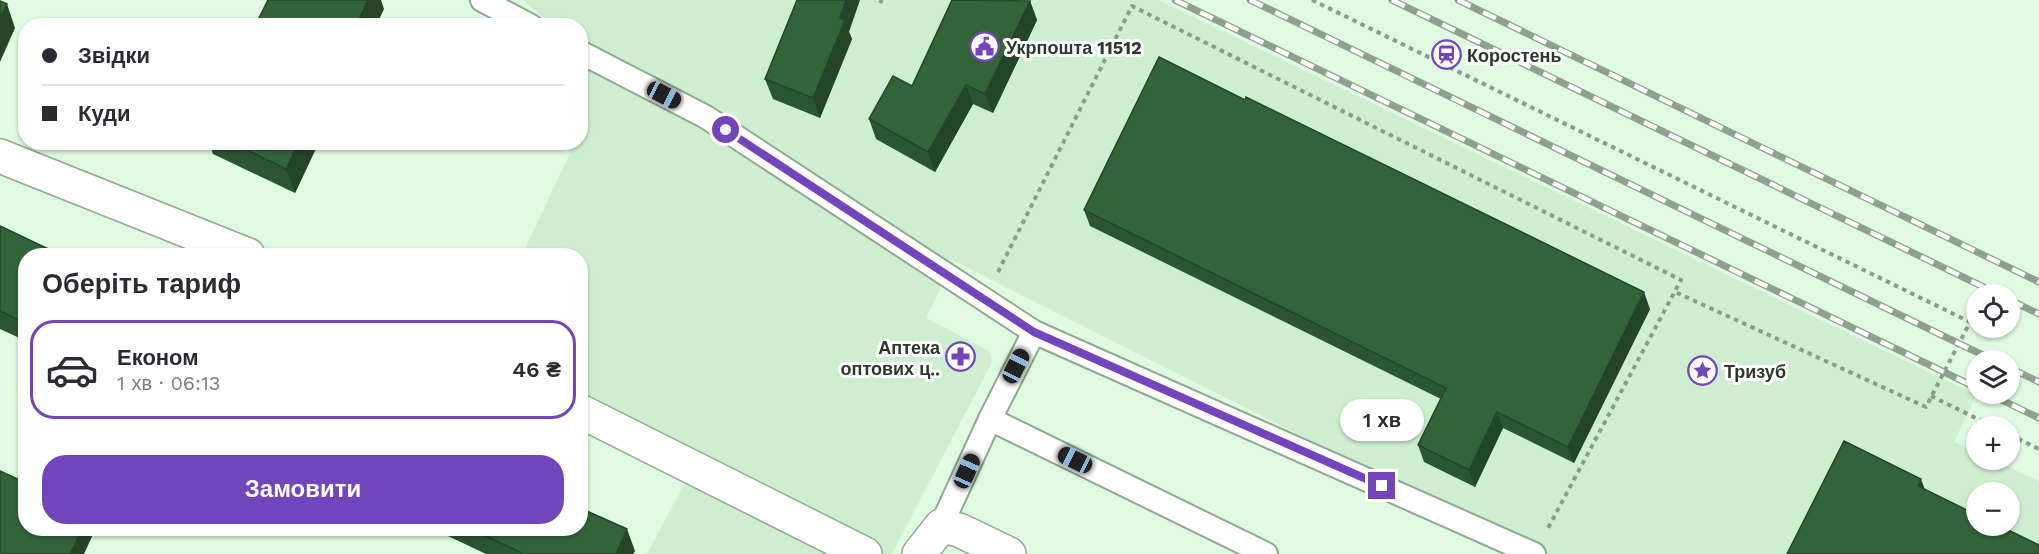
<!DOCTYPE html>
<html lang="uk">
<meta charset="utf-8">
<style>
body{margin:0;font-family:"Work Sans",sans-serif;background:#f7f7f7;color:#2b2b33;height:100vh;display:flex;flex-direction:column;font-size:22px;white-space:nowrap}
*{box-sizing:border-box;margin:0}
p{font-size:20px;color:#7c7c81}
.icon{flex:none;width:33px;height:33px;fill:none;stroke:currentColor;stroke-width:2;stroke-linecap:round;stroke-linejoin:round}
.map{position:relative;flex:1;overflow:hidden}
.panel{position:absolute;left:18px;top:248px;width:570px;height:288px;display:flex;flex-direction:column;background:#fff;border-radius:24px;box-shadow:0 2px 4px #0004}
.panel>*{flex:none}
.hud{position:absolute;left:18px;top:18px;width:570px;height:132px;border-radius:24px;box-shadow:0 2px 4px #0004;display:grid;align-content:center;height:132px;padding:0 24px;background:#fff}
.fabs{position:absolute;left:1966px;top:284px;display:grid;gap:12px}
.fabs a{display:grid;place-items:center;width:54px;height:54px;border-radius:50%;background:#fff;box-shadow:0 2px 4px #0004;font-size:30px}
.end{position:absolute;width:27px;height:27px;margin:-14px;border:8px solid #7245bd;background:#fff;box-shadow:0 0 0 3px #fff}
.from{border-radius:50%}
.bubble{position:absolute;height:42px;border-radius:21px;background:#fff;box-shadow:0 2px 4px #0004;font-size:20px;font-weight:600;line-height:42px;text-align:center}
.car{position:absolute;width:18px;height:36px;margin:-18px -9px;border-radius:8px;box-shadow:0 0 4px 2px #0007;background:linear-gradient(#222 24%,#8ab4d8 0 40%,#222 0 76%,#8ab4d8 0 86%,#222 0)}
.hud b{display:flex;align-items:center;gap:21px;height:57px;font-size:22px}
.hud b+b{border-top:2px solid #e1e1e2}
.hud i{width:15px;height:15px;background:#2b2b33}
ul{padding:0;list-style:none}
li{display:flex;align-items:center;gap:18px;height:99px;margin:0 12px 9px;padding:0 12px;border:3px solid transparent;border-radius:24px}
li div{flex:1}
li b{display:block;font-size:22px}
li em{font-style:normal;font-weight:600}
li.active{border-color:#7245bd}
li>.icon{width:54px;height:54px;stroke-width:1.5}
h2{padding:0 24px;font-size:27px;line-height:72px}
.action{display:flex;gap:12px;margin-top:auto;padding:12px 24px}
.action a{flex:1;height:69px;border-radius:24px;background:#7245bd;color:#fff;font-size:24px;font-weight:600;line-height:69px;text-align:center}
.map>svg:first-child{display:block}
.built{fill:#cdefcf;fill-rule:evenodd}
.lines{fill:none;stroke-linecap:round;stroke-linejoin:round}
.service-casing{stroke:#8fa991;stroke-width:26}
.pedestrian-casing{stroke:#8fa991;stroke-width:36}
.tertiary-casing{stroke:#8fa991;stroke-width:36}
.path{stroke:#899d8a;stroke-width:4;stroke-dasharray:4.5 4.5;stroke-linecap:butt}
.service{stroke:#fff;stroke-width:22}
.pedestrian{stroke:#fff;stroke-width:33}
.tertiary{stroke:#fff;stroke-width:33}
.rail-casing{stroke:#8da18e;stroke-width:7}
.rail{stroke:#fff;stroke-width:4.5;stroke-dasharray:14;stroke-linecap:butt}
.wall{fill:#2c5531}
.shaded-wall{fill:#244528}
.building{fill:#336339;stroke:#244528;stroke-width:1.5}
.route{stroke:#7245bd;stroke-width:8}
.labels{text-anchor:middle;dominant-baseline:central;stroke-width:6;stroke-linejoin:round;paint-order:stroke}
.poi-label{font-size:18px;font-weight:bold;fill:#2c372d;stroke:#fff;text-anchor:start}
</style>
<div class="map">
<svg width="2039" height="554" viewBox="0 0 2039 554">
<rect width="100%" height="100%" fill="#defae0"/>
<path class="built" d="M526,0H1159L1976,395L1954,442L1977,452V459H1991L2039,481V554H1536L954,261L926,318L989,351L992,362L892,554H647L690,473L581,415L580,255H522L575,143L580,142L581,131L588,116V78L581,64L580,26L552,25L525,2ZM1977,492H2010V525H1977Z"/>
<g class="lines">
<defs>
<g id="service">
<polyline points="482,0 531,26"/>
<polyline points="580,52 706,117 1034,332"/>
<polyline points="990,419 1266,554"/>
<polyline points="941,526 990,419 1034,332 1534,554"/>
</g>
<g id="pedestrian">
<polyline points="0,156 248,255"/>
<polyline points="580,411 865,554"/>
</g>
<polyline id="tertiary" points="919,554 941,526 959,530 1009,554"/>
</defs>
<use href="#service" class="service-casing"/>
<use href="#pedestrian" class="pedestrian-casing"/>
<use href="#tertiary" class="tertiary-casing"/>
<g class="path">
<polyline points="1312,0 1970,322 1926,407 1675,292"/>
<polyline points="880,3 882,0"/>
<polyline points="998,272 1132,6 1681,280 1548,528"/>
<polyline points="1931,396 1992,426"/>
<polyline points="2010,435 2039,449"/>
</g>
<use href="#service" class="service"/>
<use href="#pedestrian" class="pedestrian"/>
<use href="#tertiary" class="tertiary"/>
<defs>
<g id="rail">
<polyline points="1175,0 1977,388"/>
<polyline points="1250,0 1993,360"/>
<polyline points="1392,0 1998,294"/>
<polyline points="1458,0 2039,282"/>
<polyline points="2010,300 2039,314"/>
<polyline points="2010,368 2039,382"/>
<polyline points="1987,393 2039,418"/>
</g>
</defs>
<use href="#rail" class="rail-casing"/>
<use href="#rail" class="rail"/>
</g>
<g class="wall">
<polygon points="1030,1 1037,20 993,113 973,104 935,172 876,139 869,119 912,86"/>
<polygon points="849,32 852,39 820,118 773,99 765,79"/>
<polygon points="209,142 319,142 295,193 213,154"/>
<polygon points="1084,210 1650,309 1574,463 1503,428 1475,487 1424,462 1418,445 1441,399 1090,226"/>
<polygon points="0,226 26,255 26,341 0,329"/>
<polygon points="431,528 580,528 635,551 633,554 486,554"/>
</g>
<g class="shaded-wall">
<polygon points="368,0 381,0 384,9 376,26 356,26"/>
<polygon points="846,0 860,0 849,32 852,39 820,118 813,98"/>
<polygon points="1030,1 1037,20 993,113 985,94"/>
<polygon points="7,4 15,28 0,62 0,19"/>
<polygon points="966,85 973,104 935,172 928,152"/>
<polygon points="299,142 319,142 295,193 286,169"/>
<polygon points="1644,292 1650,309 1574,463 1568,447"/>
<polygon points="1497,412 1503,428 1475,487 1469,470"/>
<polygon points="1921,479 1929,501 1918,486"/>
<polygon points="83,528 95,528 95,530 84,554 70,554"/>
<polygon points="627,529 635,551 633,554 616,554"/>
</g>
<g class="building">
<polygon points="268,0 368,0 356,26 255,26"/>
<polygon points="797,0 846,0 840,18 845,20 813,98 765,79"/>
<polygon points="952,0 1030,1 985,94 966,85 928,152 869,119 893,76 912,86"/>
<polygon points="0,1 7,4 0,19"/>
<polygon points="1159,57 1245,100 1246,97 1644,292 1568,447 1497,412 1469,470 1418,445 1446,388 1084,210"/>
<polygon points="231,142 299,142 286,169"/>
<polygon points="0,226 61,255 26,255 26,323 0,311"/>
<polygon points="1844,441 1921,479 1918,486 1977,515 1977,525 1998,525 2039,545 2039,554 1787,554"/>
<polygon points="0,471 26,483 26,528 83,528 70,554 0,554"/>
<polygon points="580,508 627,529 616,554 524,554 469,528 580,528"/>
</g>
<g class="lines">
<polyline class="route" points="726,130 1034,332 1382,486"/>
</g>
<defs>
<symbol id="civic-ring" viewBox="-11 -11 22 22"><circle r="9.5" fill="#fff" stroke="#7245bd" stroke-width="1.5"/><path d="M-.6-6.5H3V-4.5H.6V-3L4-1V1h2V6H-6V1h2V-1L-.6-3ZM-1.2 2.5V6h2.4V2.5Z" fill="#7245bd"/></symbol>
<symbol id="station-ring" viewBox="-11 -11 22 22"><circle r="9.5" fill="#fff" stroke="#7245bd" stroke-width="1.5"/><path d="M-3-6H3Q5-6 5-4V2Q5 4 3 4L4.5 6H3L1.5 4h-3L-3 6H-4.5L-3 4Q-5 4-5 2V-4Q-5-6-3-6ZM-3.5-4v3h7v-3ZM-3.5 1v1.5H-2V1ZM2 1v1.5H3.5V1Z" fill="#7245bd"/></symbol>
<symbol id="pharmacy-ring" viewBox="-11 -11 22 22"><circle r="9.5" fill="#fff" stroke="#7245bd" stroke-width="1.5"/><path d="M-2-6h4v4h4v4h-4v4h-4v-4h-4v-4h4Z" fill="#7245bd"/></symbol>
<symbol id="sight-ring" viewBox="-11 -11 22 22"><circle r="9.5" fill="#fff" stroke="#7245bd" stroke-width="1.5"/><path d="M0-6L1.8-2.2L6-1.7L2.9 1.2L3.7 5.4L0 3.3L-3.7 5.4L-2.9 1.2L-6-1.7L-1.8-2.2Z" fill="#7245bd"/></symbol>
</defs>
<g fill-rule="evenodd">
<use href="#civic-ring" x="968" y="30" width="33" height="33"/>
<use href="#station-ring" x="1430" y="38" width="33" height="33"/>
<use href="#pharmacy-ring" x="944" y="340" width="33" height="33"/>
<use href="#sight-ring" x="1686" y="354" width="33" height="33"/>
</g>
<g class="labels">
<g class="poi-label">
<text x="1006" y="47">Укрпошта 11512</text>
<text x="1467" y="55">Коростень</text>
<text x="940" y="347" text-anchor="end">Аптека<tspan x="940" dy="21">оптових ц‥</tspan></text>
<text x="1724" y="371">Тризуб</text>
</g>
</g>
</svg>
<div class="fabs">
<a><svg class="icon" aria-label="locate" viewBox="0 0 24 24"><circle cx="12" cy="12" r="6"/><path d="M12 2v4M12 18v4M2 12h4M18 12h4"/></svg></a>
<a><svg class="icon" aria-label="layers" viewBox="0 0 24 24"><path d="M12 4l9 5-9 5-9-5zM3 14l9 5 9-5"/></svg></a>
<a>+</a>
<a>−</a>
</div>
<i class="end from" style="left:726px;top:130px"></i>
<i class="end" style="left:1382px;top:486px"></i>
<div class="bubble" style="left:1340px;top:399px;width:84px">1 хв</div>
<i class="car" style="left:664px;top:95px;rotate:118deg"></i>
<i class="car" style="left:1016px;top:366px;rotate:27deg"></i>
<i class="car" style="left:1075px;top:460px;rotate:296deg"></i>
<i class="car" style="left:967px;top:471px;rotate:24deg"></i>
<div class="hud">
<b><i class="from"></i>Звідки</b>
<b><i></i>Куди</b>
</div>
<section class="panel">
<h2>Оберіть тариф</h2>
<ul>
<li class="active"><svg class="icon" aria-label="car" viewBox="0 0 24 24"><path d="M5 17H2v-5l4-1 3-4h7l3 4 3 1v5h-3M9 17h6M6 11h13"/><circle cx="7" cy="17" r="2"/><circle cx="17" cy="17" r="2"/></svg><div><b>Економ</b><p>1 хв · 06:13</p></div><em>46 ₴</em></li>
</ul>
<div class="action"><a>Замовити</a></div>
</section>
</div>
